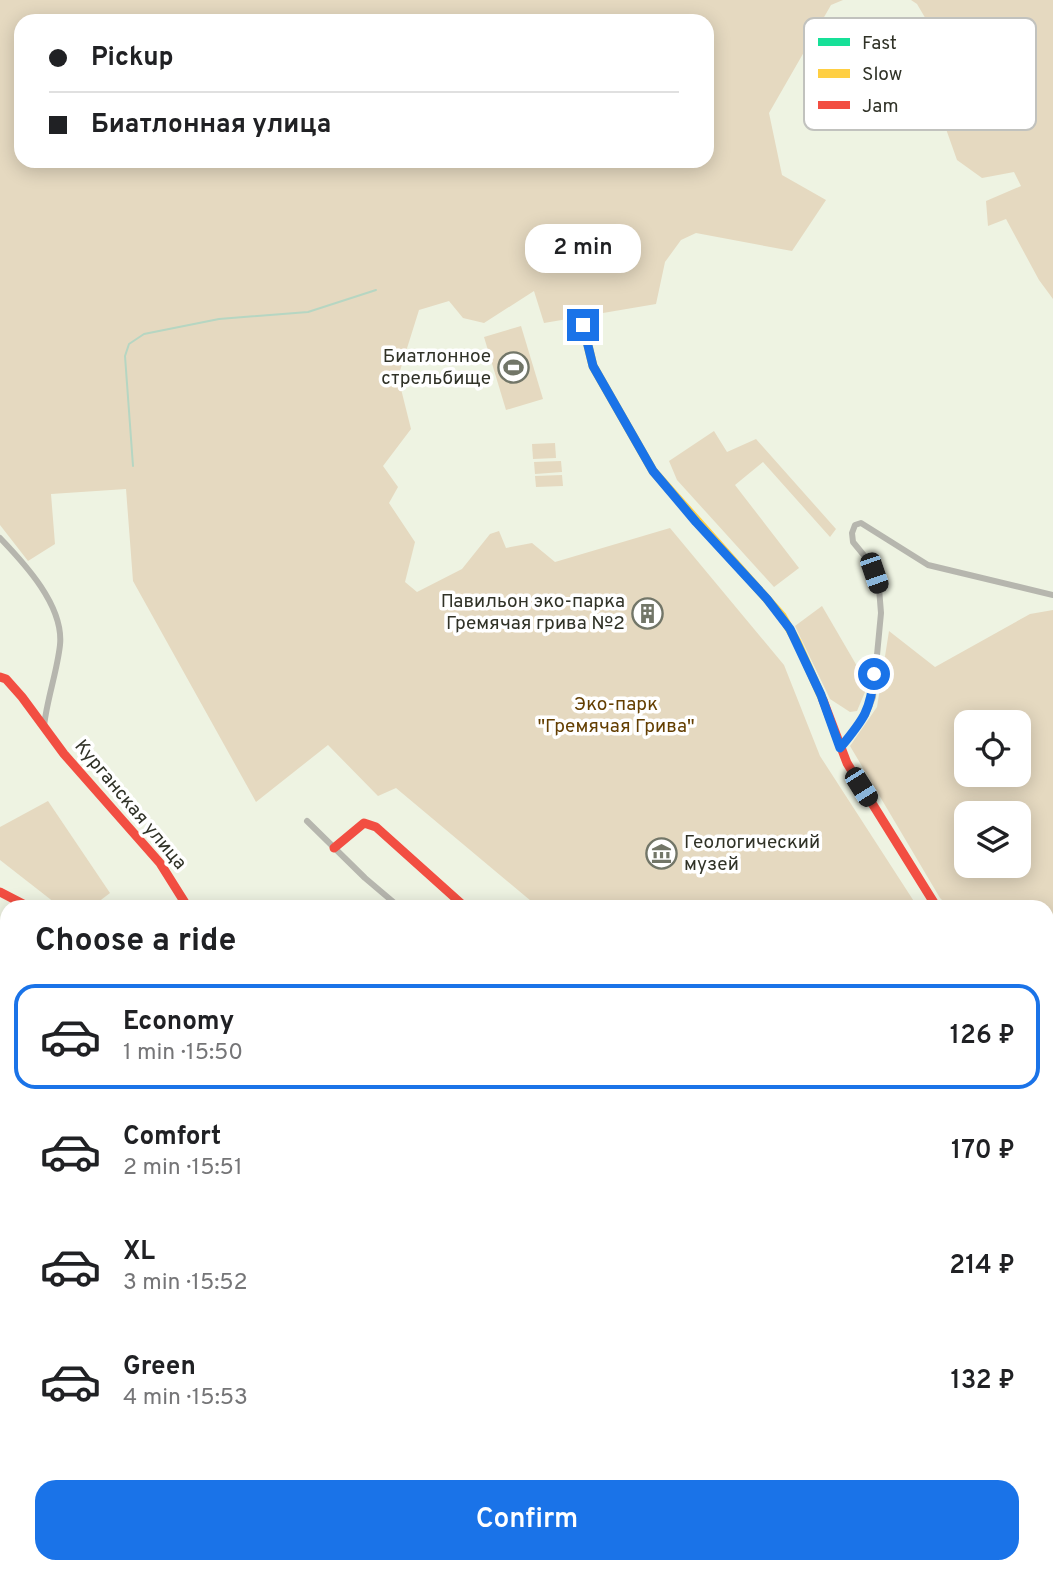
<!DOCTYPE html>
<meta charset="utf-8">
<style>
body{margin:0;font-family:Overpass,sans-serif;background:#f6f6f6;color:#202124;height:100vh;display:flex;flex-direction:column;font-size:26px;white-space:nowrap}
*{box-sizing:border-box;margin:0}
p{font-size:23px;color:#757577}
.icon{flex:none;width:38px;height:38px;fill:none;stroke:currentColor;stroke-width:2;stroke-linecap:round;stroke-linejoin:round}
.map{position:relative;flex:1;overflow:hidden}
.details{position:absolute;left:0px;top:900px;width:1054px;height:674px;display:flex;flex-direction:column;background:#fff;border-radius:21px 21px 0 0;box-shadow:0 4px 18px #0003}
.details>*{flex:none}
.hud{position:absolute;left:14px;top:14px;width:700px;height:154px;border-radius:21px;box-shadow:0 4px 18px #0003;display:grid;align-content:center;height:154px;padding:0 35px;background:#fff}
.controls{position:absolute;left:954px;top:710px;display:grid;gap:14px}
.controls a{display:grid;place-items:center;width:77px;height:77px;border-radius:14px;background:#fff;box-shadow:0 4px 18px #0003;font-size:35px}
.end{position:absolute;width:32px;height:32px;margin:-16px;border:9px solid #1a73e8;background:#fff;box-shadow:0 0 0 4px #fff}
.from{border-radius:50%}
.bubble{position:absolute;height:49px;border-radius:21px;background:#fff;box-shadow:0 4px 18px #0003;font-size:23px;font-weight:600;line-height:49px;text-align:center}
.car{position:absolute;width:21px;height:42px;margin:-21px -10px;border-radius:9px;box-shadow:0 0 5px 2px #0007;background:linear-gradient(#222 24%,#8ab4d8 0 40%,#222 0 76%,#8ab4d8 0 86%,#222 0)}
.hud b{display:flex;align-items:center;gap:24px;height:66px;font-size:26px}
.hud b+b{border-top:2px solid #e0e0e0}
.hud i{width:18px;height:18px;background:#202124}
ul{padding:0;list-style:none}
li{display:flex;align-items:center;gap:21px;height:105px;margin:0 14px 10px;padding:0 21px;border:4px solid transparent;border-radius:21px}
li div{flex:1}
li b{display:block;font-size:26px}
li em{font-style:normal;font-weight:600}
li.on{border-color:#1a73e8}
li>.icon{width:63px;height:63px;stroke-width:1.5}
h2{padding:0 35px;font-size:32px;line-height:84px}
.action{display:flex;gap:14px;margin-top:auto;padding:14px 35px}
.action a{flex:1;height:80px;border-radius:21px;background:#1a73e8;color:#fff;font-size:28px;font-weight:600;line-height:80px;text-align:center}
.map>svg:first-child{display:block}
.built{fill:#e9f0d4}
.green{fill:#e5d9c0;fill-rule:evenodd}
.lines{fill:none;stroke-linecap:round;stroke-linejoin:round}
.stream{stroke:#b6d6c2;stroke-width:2}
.street{stroke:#b6b6ae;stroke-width:6}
.fast{stroke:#16e098;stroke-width:9}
.slow{stroke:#ffcf43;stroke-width:9}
.jam{stroke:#f24e42;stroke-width:9}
.route{stroke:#1a73e8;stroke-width:9}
.labels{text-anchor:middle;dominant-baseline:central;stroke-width:7;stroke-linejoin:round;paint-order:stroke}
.poi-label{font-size:19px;fill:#303227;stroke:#fff;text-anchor:end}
.park-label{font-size:19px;fill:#643f02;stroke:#fff}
.street-label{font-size:19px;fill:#303227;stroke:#fff}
.key{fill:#fff;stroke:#c1c2be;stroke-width:2}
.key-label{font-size:19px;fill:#303227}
</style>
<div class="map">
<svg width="1053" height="1573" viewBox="0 0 1053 1573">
<rect width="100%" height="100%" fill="#eef3e2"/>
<polygon class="built" points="899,1566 953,1566 964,1573 894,1573"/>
<g class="green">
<path d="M0,0H843L831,5L769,113L782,175L826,200L792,251L696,233L681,240L665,262L656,304L544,323L534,291L484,323L463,318L449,301L419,310L398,377L411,429L383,466L398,487L389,503L415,542L405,582L417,592L462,569L490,534L499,531L506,548L532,543L555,562L670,528L784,665L820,756L917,906H537L396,788L378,796L328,745L256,802L133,581L126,489L51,494L55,544L28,561L0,525ZM21,21H707V161H21Z"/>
<polygon points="911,0 1053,0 1053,299 1039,280 1006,219 988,226 986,201 1021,186 1014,172 982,178 957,160 929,81 930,26 917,4"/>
<polygon points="521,326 543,399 506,410 484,337"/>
<polygon points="714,431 727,452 756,439 836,529 830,537 763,462 735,485 799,568 774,587 677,480 669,461"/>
<polygon points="555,443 556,458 533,459 532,444"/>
<polygon points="561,461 562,472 535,474 534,462"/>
<polygon points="562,475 563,486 536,487 535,476"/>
<polygon points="822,606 868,685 857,711 850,712 830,699 795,626"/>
<path d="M1053,610V1002L1047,998L1046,906H948L940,898L850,746L877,707L889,631L935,667L1030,614ZM966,723H1018V775H966ZM966,814H1018V866H966Z"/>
<polygon points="48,801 110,893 93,906 59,906 0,860 0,827"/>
<polygon points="1047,1029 1053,1033 1053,1329 1046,1327"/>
<polygon points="7,1163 7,1239 0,1235 0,1171"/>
<polygon points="0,1319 7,1321 7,1533 0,1522"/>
<polygon points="9,1566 63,1566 61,1573 1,1573"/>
<polygon points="176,1566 642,1566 634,1573 167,1573"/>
</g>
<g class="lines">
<polyline class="stream" points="133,466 125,356 129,344 144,334 219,319 308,312 376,290"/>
<g class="street">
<path d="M0,538C25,564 64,606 60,645C57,672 47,699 44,726"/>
<polyline points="840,748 866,715 873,697 881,613 879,588 874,574 867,559 853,542 852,533 855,525 861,523 928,565 1053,595"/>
<polyline points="307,821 365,878 398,906"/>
<polyline points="1046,1013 1053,1017"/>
<polyline points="1046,1513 1053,1517"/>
<polyline points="820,1566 832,1573"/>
</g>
<g class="fast">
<polyline points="0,1309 7,1312"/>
<polyline points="597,1573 601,1566"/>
</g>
<g class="slow">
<polyline points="583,325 593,366 653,471 782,616 797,642 823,700"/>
<polyline points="408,1566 416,1573"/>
</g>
<g class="jam">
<polyline points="0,677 6,679 22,697 64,754 160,863 187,906"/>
<polyline points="823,700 847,763 936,906"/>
<polyline points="334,848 364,823 376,827 464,906"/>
<polyline points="0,892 27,906"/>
<polyline points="1046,1332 1053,1334"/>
</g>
</g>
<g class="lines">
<path class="route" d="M583,325L593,366L653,471L696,522L767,599L790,629L821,695L840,748C863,720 871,711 874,674"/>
</g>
<defs>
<symbol id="stadium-ring" viewBox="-11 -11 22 22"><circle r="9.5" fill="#fff" stroke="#727668" stroke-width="1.5"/><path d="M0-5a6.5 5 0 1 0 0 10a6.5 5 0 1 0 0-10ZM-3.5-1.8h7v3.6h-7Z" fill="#727668"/></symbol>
<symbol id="building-ring" viewBox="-11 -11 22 22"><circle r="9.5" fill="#fff" stroke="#727668" stroke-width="1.5"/><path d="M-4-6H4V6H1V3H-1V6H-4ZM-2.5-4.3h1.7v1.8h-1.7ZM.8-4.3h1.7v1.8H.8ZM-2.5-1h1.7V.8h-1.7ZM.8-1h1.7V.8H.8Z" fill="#727668"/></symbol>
<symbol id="museum-ring" viewBox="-11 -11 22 22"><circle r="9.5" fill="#fff" stroke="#727668" stroke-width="1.5"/><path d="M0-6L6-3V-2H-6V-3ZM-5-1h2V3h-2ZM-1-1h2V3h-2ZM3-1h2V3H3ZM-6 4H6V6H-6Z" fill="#727668"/></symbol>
</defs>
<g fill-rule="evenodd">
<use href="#stadium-ring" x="496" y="350" width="35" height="35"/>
<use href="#building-ring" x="630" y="596" width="35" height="35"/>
<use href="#museum-ring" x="644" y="836" width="35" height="35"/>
</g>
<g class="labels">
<g class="poi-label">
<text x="491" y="357">Биатлонное<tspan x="491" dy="22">стрельбище</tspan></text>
<text x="625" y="602">Павильон эко-парка<tspan x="625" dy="22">Гремячая грива №2</tspan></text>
<text x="684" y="843" text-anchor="start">Геологический<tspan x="684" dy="22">музей</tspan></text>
</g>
<g class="park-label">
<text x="616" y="705">Эко-парк<tspan x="616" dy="22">"Гремячая Грива"</tspan></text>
</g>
<g class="street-label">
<text transform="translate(130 805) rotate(50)">Курганская улица</text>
</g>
</g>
<rect x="804" y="18" width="232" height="112" rx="10" class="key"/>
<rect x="818" y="38" width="32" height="8" fill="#16e098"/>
<rect x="818" y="69" width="32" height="9" fill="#ffcf43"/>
<rect x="818" y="101" width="32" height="8" fill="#f24e42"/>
<g class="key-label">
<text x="862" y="49">Fast</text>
<text x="862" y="80">Slow</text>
<text x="862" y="112">Jam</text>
</g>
</svg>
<div class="controls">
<a><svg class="icon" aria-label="locate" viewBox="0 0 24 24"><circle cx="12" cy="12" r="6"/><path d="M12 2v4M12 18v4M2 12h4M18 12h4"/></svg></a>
<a><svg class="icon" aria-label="layers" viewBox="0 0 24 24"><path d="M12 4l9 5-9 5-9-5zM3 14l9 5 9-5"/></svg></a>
</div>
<i class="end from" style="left:874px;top:674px"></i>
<i class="end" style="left:583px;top:325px"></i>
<div class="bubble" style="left:525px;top:224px;width:116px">2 min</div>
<i class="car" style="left:874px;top:573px;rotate:161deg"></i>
<i class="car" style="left:861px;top:787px;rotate:148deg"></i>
<div class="hud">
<b><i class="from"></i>Pickup</b>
<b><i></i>Биатлонная улица</b>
</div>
<section class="details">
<h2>Choose a ride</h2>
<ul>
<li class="on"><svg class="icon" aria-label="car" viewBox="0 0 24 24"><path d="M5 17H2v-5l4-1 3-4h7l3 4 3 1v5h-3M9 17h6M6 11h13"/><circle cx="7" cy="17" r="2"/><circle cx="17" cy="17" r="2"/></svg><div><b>Economy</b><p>1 min · 15:50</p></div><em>126 ₽</em></li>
<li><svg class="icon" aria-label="car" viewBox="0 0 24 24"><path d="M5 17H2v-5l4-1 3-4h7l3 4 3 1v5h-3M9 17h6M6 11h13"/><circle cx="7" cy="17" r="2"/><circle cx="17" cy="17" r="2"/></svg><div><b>Comfort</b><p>2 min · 15:51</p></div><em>170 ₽</em></li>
<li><svg class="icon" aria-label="car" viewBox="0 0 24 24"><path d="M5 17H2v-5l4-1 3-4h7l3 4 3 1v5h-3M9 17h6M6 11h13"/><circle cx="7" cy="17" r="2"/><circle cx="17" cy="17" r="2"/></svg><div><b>XL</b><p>3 min · 15:52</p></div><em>214 ₽</em></li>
<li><svg class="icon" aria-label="car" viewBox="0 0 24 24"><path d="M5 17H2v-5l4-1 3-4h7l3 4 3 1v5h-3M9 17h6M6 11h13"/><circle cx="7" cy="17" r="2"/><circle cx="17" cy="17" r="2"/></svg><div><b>Green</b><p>4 min · 15:53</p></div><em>132 ₽</em></li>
</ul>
<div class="action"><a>Confirm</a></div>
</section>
</div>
